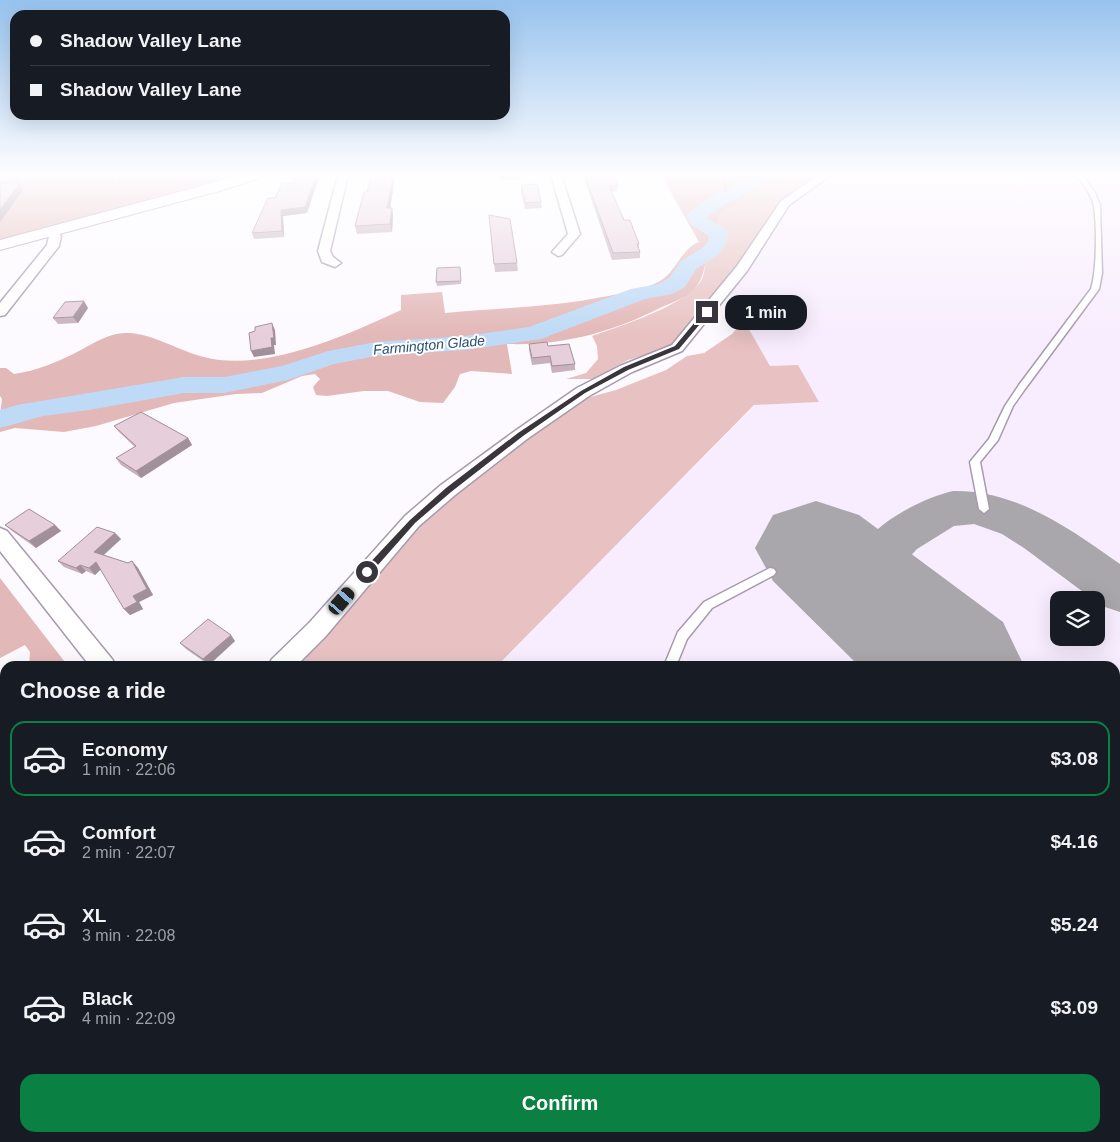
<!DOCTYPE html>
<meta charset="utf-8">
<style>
body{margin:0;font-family:Helvetica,sans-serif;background:#242831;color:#f1f3f6;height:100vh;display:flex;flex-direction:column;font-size:19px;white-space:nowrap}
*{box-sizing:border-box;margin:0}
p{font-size:16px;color:#9ea1a6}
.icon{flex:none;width:28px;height:28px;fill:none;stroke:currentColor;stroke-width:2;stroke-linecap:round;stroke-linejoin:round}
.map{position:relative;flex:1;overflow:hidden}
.drawer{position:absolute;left:0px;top:661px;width:1120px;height:481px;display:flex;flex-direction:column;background:#171b24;border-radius:15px 15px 0 0;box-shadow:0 5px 20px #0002}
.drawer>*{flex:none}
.hud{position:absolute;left:10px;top:10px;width:500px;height:110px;border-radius:15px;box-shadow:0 5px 20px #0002;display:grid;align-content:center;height:110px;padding:0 20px;background:#171b24}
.tools{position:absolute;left:1050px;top:591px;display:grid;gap:10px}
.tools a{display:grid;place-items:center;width:55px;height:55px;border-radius:10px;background:#171b24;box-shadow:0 5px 20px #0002;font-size:25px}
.end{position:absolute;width:22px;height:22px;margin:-11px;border:6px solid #3a353d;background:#fff;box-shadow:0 0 0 2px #fff}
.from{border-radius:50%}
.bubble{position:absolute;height:35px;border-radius:15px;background:#171b24;box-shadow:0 5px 20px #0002;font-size:16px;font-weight:700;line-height:35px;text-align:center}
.car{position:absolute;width:15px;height:30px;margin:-15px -8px;border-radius:6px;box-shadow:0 0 4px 1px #0007;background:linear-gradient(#222 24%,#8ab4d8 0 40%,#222 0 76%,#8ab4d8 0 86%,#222 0)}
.hud b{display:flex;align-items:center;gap:18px;height:48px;font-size:19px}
.hud b+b{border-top:1px solid #363941}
.hud i{width:12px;height:12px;background:#f1f3f6}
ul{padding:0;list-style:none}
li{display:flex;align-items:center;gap:15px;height:75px;margin:0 10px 8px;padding:0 10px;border:2px solid transparent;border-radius:15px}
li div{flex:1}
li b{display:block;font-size:19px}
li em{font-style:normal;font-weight:700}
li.selected{border-color:#0b8043}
li>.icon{width:45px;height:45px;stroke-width:1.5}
h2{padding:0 20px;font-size:22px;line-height:60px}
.primary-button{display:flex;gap:10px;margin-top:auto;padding:10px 20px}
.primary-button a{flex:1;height:58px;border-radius:15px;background:#0b8043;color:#fff;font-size:20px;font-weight:700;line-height:58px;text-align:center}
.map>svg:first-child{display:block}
.built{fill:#f8edfe;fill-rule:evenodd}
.green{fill:#e8c2c2}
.forest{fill:#e3b8b8}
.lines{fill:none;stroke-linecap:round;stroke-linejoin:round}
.river{fill:#bedaf6;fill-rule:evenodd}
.taxiway{fill:#a9a6ac;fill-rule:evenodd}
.runway{fill:#a9a6ac;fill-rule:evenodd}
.lane-casing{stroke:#a79aae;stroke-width:3}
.street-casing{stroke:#a79aae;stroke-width:3}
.secondary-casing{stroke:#a79aae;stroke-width:2}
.path{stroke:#969399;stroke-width:2;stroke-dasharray:2.5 1;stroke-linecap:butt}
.lane{fill:#fff;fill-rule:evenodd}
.street{fill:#fff;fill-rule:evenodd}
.secondary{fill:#fff;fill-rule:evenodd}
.wall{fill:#c7b1bc}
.shaded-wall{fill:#a29099}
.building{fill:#e7cedb;stroke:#a29099}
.route{fill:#3a353d}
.labels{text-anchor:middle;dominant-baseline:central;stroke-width:4;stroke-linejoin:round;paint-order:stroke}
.far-water-label{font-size:14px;font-style:italic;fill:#264f76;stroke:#fff}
</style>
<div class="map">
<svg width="1120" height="1142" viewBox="0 0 1120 1142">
<rect width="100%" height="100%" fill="#fcfafe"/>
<path class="built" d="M831,175H1120V1142H28L33,1138H1115V666H497L755,405L819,402L770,366L728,293L784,211L792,202ZM1059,600H1096V638H1059Z"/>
<g class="green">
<path d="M787,175H818L781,199L736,268L674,343L659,351L628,360L593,379H566L586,373L598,359L597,346L592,336C618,327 690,304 702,279C705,272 705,263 707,256C716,252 726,242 723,231L714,224L717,223L720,214L744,199L751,192Z"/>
<polygon points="738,310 770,366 798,365 819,402 754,405 497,666 293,666 419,526 485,469 579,400 616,390 666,370 687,356 704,353 732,334 738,327 736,319"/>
<polygon points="5,857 5,1138 33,1138 28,1142 0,1142 0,860"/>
</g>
<g class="forest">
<polygon points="0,175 109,175 116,180 120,176 119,175 244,175 0,241"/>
<path d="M661,175H761C743,185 698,200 689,220L692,225L712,237L710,247L693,258L675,280L662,288L635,295L530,332L465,342L376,347L325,357L293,368L242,380L225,382L184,381L104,398L25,409L0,415L2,399L0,396V368H6L14,374C36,371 58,362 79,351C94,343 110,332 128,333C154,334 179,351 204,357C264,373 347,335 401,310V295L442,292L445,313C499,308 554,307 608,296C625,293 645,290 660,281C676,272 682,248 699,242Z"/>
<polygon points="768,175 787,175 751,192 744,199 720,214 717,223 714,224 705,219 704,215 708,212 743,188"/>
<path d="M707,256C704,270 702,284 690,293C682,299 671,303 662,307C613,332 562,346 507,344L512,374L471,371L460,374L455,387L443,403L420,402L388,391H364L327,396L316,395L313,387L320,379L315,374L302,376L262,393L236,394L174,403L96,426L64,432L15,428L0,432V421L40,411L99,403L176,389L229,387L296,372L328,360L376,350L465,344L535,334L638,296L667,289L679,283L689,267Z"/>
<polygon points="0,578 68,666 29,666 30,652 25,645 0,658"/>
</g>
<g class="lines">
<polygon class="river" points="754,175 774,175 772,179 725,204 706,218 723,227 729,234 724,248 715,257 696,269 685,287 672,294 645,299 541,339 465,350 376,356 334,364 288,380 224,393 184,393 89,410 43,416 0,428 0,410 17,405 184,377 224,377 282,366 328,351 376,342 465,336 529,327 631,289 658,284 669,278 681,261 701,249 708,242 709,235 694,227 686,217 688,213 713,196"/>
<path class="taxiway" d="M953,491C1017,490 1070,529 1120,564V612L1102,606L1024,548L1002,534L974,524L954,526L917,549L904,563L903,579L905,587L921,616L914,632L895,638L876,632C868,616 855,597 852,579C847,535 918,499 953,491Z"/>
<g class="runway">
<polygon points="816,501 859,515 1003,622 1024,666 859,666 773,581 755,548 773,515"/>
<polygon points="1115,727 1120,729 1120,897 1115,895"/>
</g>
<defs>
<g id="lane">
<path d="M1077,175H1083L1095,193L1100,205L1102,273L1099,289L1025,389L1013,406L998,440L980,462L989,509L984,513L979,509L970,462L989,439L1005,406L1019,385L1091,289C1097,269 1097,227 1094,206C1092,195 1083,184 1077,175Z"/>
<polygon points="770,568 774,569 776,572 774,575 712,608 687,639 676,666 664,666 678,632 704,602"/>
<polygon points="437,1138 458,1138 456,1142 435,1142"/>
</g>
<g id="street">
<polygon points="338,175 348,175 330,251 333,257 341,263 335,267 322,262 318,251"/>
<polygon points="551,175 561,175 580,234 562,255 558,256 552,252 568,234"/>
<polygon points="819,175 831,175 789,205 747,271 682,351 632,372 589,396 527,439 455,495 419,526 325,637 296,666 268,666 272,659 309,623 405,516 441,485 515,431 577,388 620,366 672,345 737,266 781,201"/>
<polygon points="52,227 56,228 61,236 59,246 5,315 0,316 0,303 47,245 49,236 46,231"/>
<polygon points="0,528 7,531 112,659 116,666 90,666 0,551"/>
</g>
<polygon id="secondary" points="242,175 262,175 260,178 223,190 0,250 0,240"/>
</defs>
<use href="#lane" class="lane-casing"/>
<use href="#street" class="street-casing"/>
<use href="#secondary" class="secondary-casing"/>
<polyline class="path" points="723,175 726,191"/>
<use href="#lane" class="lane"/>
<use href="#street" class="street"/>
<use href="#secondary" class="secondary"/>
</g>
<g class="wall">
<polygon points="296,175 318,175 319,177 307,213 283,216 284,237 254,239 252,233 275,198 293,183"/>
<polygon points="371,175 402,175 401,176 395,176 390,208 393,215 392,232 357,234 355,226 367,192"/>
<polygon points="498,175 521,175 521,180 499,180"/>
<polygon points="583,175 613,175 618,185 617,191 611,192 624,220 639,244 639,249 640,252 640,258 612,260"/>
<polygon points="521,185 541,202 542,208 525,209 521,191"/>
<polygon points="489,215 517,263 518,271 495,272"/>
<polygon points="460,267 461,284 437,286 436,282"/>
<polygon points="88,308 78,323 58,324 53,318"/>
<polygon points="529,344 548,346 575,364 575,370 552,373 550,363 532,365 529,350"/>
<polygon points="114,426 188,438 192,445 141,478 121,465 116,458 135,447 119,432"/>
<polygon points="5,525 55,525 61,531 36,548 12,531"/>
<polygon points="115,533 121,539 104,555 128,563 132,561 138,568 153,595 139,602 143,609 130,615 124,609 101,569 95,575 86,571 82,574 64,567 58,561"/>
<polygon points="235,641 209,665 186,649 180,643"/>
</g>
<g class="shaded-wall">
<polygon points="316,175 318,175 319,177 307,213 283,216 284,237 282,231 281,210"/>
<polygon points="393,175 395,175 395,176 389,216 387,208"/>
<polygon points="17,182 23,190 0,222 0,210"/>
<polygon points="392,208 393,215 392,232 390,224"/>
<polygon points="84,301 88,308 78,323 73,317"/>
<polygon points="272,323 275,330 276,345 274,345 275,354 254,357 251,351 271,338"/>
<polygon points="188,438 192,445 141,478 136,471"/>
<polygon points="55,525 61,531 36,548 29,541"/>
<polygon points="115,533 121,539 100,558 94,552"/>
<polygon points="132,561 138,568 153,595 139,602 143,609 130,615 124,609 133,596"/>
<polygon points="96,562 102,568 95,575 89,568"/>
<polygon points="80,565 86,571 82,574 76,568"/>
<polygon points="231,635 235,641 209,665 203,659"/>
</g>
<g class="building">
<polygon points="296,175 316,175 305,207 281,210 282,231 252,233 268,198 275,198 282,183 293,183"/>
<polygon points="371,175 393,175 387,208 392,208 390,224 355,226 364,192 367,192"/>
<polygon points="585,175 613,175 618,185 609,186 624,220 630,220 639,244 637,244 640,252 613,253"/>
<polygon points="17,182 16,184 19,184 0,210 0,184"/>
<polygon points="537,184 541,202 525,203 521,185"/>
<polygon points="489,215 510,219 517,263 494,264"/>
<polygon points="460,267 461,281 436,282 437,268"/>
<polygon points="84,301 73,317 53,318 65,302"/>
<polygon points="272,323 274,338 271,338 272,347 251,351 249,333 255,331 255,327"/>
<polygon points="547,342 548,346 569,344 575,364 552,366 550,356 532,358 529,344"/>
<polygon points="141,412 188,438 136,471 116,458 136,446 114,426"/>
<polygon points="29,509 55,525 29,541 5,525"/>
<polygon points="97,527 115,533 94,552 128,563 132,561 147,589 133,596 137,602 124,609 96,562 89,568 80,565 76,568 58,561"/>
<polygon points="208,619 231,635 203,659 180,643"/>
</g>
<linearGradient id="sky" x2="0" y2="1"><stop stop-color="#97c3ee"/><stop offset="0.52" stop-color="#fefdff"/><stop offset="1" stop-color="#fefdff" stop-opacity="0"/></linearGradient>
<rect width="1120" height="335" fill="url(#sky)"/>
<polygon class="route" points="705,310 710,312 679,349 628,370 585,393 523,436 451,492 415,523 370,574 364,574 364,569 410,520 446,488 518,433 581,391 624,367 675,346"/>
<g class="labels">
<g class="far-water-label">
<text transform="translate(429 345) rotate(-5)">Farmington Glade</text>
</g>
</g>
</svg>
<div class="tools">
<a><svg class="icon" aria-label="layers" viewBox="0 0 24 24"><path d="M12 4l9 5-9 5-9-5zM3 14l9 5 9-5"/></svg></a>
</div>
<i class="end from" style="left:367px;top:572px"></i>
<i class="end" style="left:707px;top:312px"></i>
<div class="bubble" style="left:725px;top:295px;width:82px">1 min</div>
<i class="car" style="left:342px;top:601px;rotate:41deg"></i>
<div class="hud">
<b><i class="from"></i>Shadow Valley Lane</b>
<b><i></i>Shadow Valley Lane</b>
</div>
<section class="drawer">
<h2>Choose a ride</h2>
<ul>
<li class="selected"><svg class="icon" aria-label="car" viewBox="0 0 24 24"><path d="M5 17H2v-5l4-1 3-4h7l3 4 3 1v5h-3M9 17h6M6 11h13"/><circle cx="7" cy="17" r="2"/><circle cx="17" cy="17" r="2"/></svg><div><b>Economy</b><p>1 min · 22:06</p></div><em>$3.08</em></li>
<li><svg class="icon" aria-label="car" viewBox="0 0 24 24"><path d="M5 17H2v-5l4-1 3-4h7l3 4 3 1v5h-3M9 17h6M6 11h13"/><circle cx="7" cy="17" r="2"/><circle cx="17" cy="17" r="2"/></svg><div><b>Comfort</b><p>2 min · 22:07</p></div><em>$4.16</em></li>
<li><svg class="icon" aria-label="car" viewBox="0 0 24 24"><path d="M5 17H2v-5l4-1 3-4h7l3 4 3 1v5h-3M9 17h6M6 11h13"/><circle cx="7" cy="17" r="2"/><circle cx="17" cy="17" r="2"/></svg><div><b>XL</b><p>3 min · 22:08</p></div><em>$5.24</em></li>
<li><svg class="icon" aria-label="car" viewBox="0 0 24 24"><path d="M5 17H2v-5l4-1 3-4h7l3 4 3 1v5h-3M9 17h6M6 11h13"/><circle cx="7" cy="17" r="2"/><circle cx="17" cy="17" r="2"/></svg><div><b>Black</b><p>4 min · 22:09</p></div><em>$3.09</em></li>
</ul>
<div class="primary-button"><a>Confirm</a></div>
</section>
</div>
